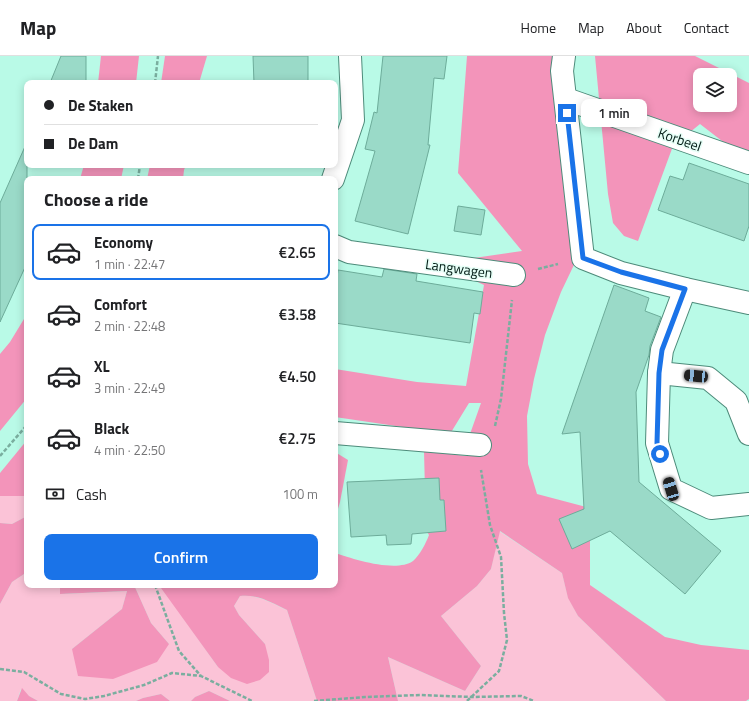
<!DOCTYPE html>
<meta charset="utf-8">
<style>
body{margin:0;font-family:"Titillium Web",sans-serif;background:#f2f2f2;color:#202124;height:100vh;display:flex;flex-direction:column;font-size:15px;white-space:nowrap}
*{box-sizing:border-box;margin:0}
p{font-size:13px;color:#757577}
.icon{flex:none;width:22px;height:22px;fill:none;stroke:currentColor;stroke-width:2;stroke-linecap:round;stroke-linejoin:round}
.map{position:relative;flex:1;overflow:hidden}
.sheet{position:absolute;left:24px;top:120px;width:314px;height:412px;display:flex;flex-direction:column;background:#fff;border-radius:8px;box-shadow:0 2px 10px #0003}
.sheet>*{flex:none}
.top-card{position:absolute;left:24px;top:24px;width:314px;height:88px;border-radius:8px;box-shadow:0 2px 10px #0003;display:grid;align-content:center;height:88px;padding:0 20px;background:#fff}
.fabs{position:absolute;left:693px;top:12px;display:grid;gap:8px}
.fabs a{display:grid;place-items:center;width:44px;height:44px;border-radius:8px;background:#fff;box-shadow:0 2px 10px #0003;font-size:20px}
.end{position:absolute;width:18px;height:18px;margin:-9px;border:5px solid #1a73e8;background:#fff;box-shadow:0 0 0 2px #fff}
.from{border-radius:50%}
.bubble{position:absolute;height:28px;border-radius:8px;background:#fff;box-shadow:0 2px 10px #0003;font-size:13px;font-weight:600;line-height:28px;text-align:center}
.car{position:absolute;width:12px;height:24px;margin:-12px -6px;border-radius:5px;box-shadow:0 0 3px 1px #0007;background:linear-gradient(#222 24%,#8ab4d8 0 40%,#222 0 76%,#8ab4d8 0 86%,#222 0)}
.top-card b{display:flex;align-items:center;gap:14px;height:38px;font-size:15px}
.top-card b+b{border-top:1px solid #e0e0e0}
.top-card i{width:10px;height:10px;background:#202124}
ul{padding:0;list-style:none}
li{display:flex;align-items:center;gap:12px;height:56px;margin:0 8px 6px;padding:0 12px;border:2px solid transparent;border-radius:8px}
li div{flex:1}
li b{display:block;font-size:15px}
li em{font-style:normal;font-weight:600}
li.active{border-color:#1a73e8}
li>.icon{width:36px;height:36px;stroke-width:1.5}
h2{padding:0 20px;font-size:18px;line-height:48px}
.pay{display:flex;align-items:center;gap:10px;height:44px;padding:0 20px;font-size:15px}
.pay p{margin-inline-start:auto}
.primary-button{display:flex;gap:8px;margin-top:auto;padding:8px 20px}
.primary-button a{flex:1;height:46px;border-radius:8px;background:#1a73e8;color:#fff;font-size:16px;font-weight:600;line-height:46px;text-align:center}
header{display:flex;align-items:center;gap:24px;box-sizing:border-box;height:56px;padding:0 20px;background:#fff;border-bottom:1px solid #e0e0e0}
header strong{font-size:19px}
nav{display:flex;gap:22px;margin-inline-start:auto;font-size:14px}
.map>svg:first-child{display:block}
.green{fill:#fbc3d7}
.forest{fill:#f394ba;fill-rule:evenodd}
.building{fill:#9adac8;stroke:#6dac9a}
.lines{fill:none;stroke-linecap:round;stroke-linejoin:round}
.minor-casing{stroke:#4d8b7a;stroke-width:24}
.path{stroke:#7aae9f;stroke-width:2.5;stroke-dasharray:4 2;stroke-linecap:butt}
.minor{stroke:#fff;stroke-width:22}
.route{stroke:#1a73e8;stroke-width:5}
.labels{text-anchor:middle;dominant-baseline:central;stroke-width:3;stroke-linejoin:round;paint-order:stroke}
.street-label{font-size:14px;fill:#021b15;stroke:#e5fef6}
</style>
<header>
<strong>Map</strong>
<nav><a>Home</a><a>Map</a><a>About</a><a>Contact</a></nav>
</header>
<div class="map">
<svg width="749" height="645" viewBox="0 0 749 645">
<rect width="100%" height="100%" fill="#b9fae7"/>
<g class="green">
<polygon points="0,440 27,440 27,460 12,468 0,467"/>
<polygon points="499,475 562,517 568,541 578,560 666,645 398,645 388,601 465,635 481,610 441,560 477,530 491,513"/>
<path d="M27,516V529H60L61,538L127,535L122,553L72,593L169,588L151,567L134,529H160L218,611L265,588L239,559L234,550L240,540C257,538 272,547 287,554L317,645H230L209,635L195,641L191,645H170L161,638L143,642L136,645H38L29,640L21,633L17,645H0V548L12,526Z"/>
</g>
<g class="forest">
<polygon points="101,0 139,0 136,27 98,27"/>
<polygon points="165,0 207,0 199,27 161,27"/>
<path d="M467,0H557L583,190L561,236L545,279L534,323L527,360L528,408L537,438L590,452V529L665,581L701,589L749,594V643L746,645H666L578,560L568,542L562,517L500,475L491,513L477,530L441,560L481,610L465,635L388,601L398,645H317L287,554C272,547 258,538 240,540L234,550L239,559L265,588L269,604V616L260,624L247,628L231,622L218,611L161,532L160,529H335V497C353,503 396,517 413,505C420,499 426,487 429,479L426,474L424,395L466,400L470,378L481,347H469L450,378L335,361V313L417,326L466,330L484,229L463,219L467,203L522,195L458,117Z"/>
<path d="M595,0H695L749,27V100L735,95L700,68L673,90L638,185L624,180L613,167L608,138ZM700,19H730V49H700Z"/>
<polygon points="84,109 124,109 121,123 80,123"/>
<polygon points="150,109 186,109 184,114 183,123 147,123"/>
<polygon points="27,258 27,342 0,375 0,298 10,286"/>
<polygon points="27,384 27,440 0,440 0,417"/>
<polygon points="335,396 348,404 340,446 335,463"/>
<polygon points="27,460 27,516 12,526 0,548 0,467 12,468"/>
<polygon points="60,529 134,529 151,567 169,588 157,606 113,623 78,620 72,593 122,553 127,535 60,538"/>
<polygon points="22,632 29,640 38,645 17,645"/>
<polygon points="209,635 230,645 191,645 195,641"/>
<polygon points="161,638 170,645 136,645 143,642"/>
</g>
<g class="building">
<polygon points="61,0 86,0 86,27 50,27"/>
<polygon points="253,0 308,0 308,27 254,27"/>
<polygon points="383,0 447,0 444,23 434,22 428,89 430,89 408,178 355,165 375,95 365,93 374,56 377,57"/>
<polygon points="27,86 27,207 0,266 0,147"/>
<polygon points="689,107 749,128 749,170 744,185 658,154 670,120 683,124"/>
<polygon points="458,150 485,154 481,179 454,175"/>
<polygon points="384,213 417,218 416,225 483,236 480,258 474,257 470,287 335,267 335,236 338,214 382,221"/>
<polygon points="614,229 649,242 645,255 661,261 650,290 649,299 636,336 639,426 721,495 685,538 610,475 572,493 559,463 584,453 580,376 562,378"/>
<polygon points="439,422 440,444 444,444 446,475 412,478 411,488 387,489 386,479 351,481 347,426"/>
</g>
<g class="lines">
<defs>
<g id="minor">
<polyline points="564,0 562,15 583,202 621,217 685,233 749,247"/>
<polyline points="566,43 749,107"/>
<polyline points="333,123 353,64 350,0"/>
<polyline points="335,190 349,196 514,219"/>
<polyline points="685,233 662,294 659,317 657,387 671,433 711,452 749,448"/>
<polyline points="659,317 708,322 736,345 749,378"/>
<polyline points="335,377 480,389"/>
</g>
</defs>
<use href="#minor" class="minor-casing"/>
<g class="path">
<polyline points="155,27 158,0"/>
<polyline points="138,123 140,109"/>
<polyline points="538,213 558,208"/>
<polyline points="495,370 501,343 512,244"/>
<polyline points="0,400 27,369"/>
<polyline points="155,529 179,595 201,620 252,645"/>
<polyline points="0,613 24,616 61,638 85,643 104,640 144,629 172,617 201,620"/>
<polyline points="314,645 365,641 420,639 472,641 521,640 534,645"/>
<polyline points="467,645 499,615 507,584 504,557 501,501 490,469 481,414"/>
</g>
<use href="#minor" class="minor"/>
</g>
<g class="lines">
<polyline class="route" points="567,57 583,202 621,216 685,233 662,294 659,317 657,387 660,398"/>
</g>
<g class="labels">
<g class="street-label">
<text transform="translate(680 83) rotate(19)">Korbeel</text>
<text transform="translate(459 212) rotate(8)">Langwagen</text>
</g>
</g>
</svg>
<div class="fabs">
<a><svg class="icon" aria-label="layers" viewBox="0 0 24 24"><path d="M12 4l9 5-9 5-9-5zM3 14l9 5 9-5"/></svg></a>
</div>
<i class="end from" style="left:660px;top:398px"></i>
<i class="end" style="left:567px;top:57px"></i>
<div class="bubble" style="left:581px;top:43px;width:66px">1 min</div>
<i class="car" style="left:696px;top:320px;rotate:275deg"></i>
<i class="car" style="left:671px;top:433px;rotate:343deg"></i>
<div class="top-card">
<b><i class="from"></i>De Staken</b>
<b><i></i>De Dam</b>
</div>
<section class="sheet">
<h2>Choose a ride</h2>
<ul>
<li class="active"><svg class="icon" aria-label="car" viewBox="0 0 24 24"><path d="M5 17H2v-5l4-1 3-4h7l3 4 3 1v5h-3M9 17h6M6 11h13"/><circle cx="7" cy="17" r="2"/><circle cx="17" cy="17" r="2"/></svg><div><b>Economy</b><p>1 min · 22:47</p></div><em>€2.65</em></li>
<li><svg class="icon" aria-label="car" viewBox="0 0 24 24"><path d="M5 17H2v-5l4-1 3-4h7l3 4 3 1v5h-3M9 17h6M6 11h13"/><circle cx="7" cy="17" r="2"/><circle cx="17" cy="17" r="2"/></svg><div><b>Comfort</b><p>2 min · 22:48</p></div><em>€3.58</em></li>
<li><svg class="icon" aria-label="car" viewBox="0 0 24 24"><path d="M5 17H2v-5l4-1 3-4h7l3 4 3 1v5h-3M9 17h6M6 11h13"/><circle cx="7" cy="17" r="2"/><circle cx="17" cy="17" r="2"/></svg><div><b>XL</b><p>3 min · 22:49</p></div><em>€4.50</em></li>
<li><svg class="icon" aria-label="car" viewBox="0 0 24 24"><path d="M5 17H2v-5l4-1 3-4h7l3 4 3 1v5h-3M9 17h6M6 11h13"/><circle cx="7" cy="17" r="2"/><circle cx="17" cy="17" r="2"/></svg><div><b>Black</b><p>4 min · 22:50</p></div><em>€2.75</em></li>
</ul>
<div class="pay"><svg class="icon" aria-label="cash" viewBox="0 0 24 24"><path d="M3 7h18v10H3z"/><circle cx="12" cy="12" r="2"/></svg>Cash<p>100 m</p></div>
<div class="primary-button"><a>Confirm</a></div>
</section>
</div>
